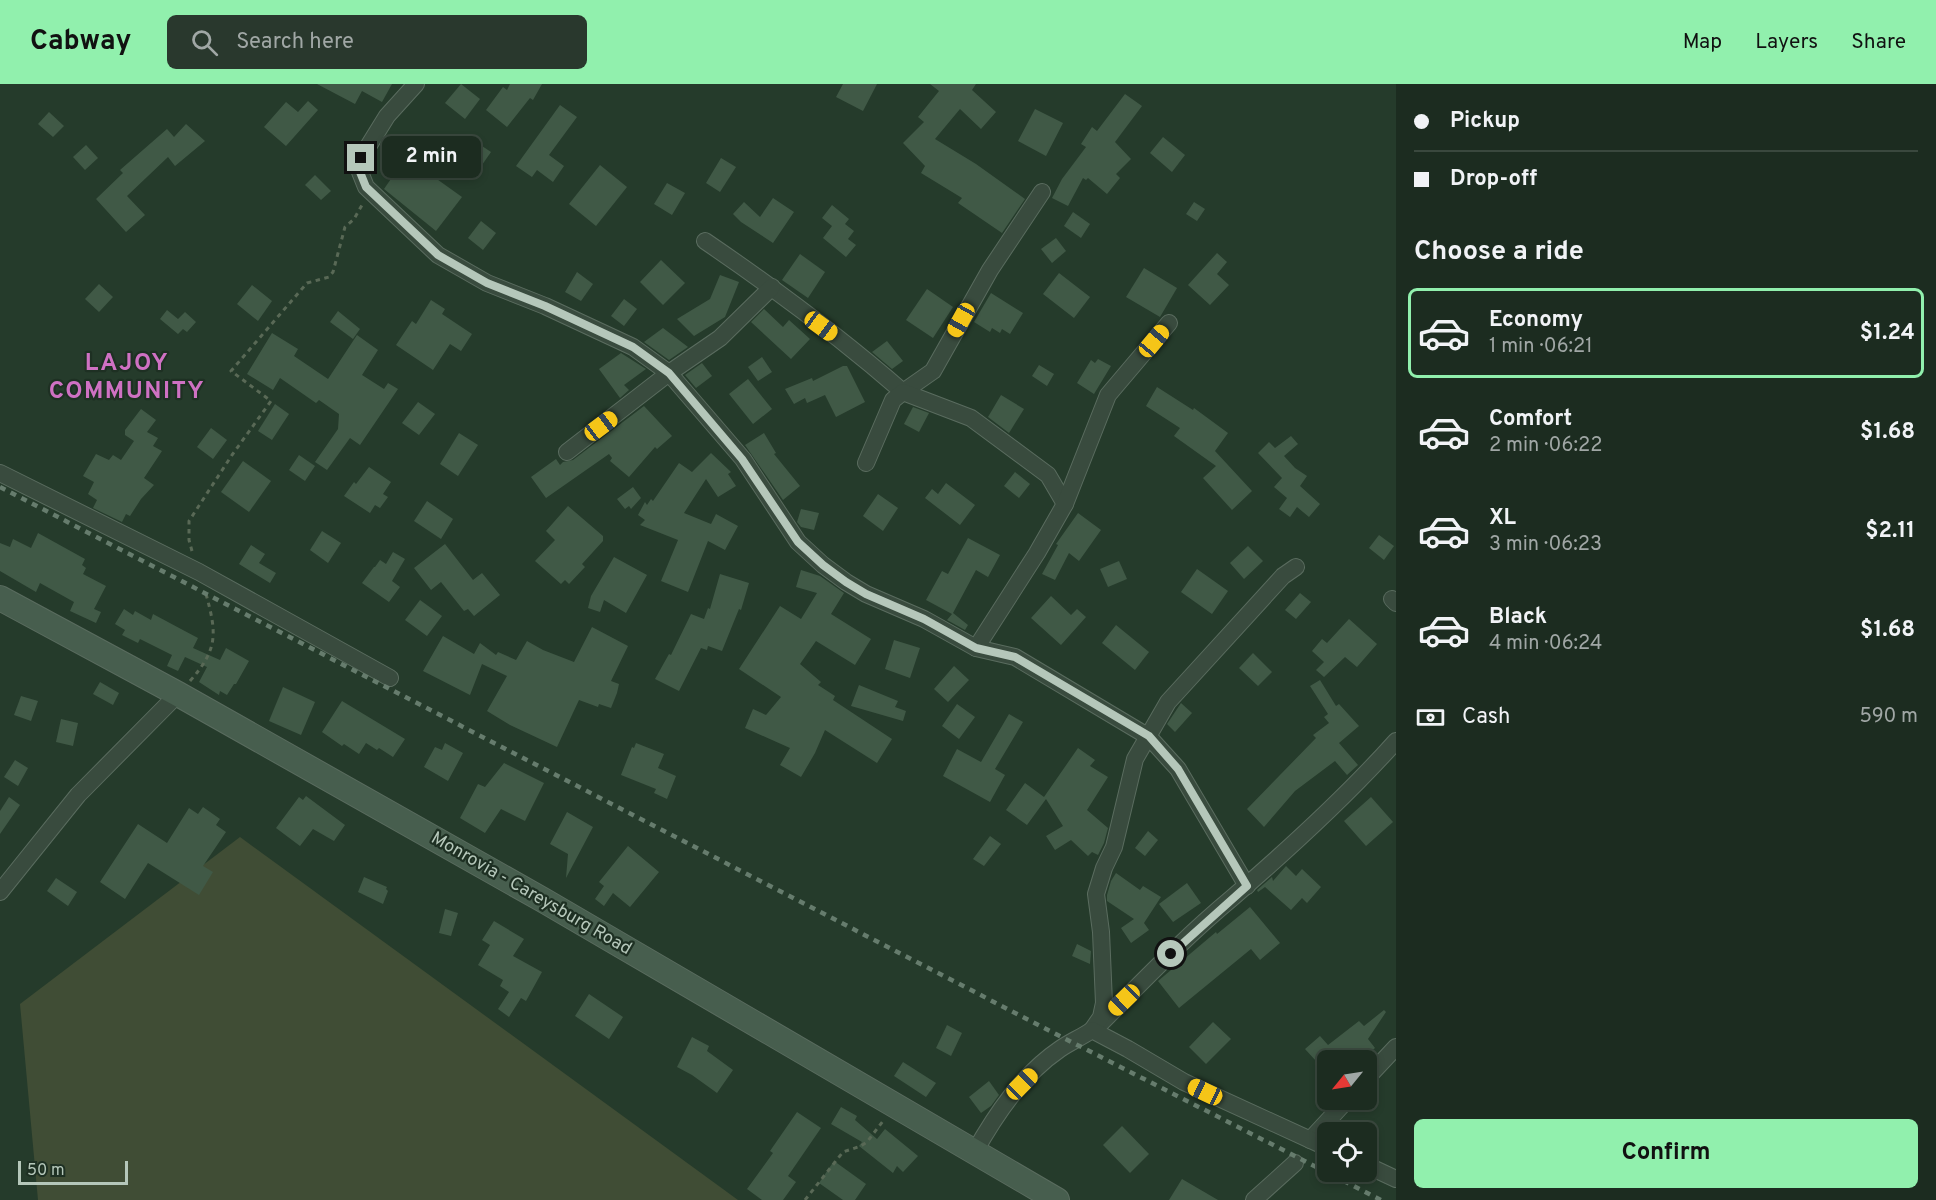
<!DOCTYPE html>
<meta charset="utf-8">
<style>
body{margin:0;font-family:Overpass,sans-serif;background:#29382d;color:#f1f3f6;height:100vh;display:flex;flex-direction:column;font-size:22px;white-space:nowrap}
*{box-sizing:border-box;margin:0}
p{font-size:20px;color:#a0a7a5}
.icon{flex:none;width:33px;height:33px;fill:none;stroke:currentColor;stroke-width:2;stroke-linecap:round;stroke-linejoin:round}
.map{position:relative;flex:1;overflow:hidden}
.side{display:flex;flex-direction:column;background:#1c2c20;width:540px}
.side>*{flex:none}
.top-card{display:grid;align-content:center;height:132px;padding:0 18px;background:#1c2c20}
.needle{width:39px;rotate:240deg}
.buttons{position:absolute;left:1317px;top:966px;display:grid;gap:12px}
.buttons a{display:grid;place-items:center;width:60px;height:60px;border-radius:9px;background:#1c2c20;box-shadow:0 3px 9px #0003,0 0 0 2px #3a483e;font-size:30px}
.scale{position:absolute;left:18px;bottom:15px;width:110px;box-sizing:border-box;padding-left:6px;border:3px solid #b5c7ba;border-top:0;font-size:16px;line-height:21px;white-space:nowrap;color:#b5c7ba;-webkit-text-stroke:4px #1e3023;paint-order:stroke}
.end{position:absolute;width:27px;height:27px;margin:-14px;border:8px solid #b5c7ba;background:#111;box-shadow:0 0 0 3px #111}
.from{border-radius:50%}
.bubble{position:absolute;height:42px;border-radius:9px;background:#1c2c20;box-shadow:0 3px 9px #0003,0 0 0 2px #3a483e;font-size:20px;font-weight:700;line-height:42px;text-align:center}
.car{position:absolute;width:18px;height:36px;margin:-18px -9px;border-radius:8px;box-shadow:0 0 4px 2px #0007;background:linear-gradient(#f5c518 24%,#345 0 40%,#f5c518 0 76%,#345 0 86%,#f5c518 0)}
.top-card b{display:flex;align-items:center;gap:21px;height:57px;font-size:22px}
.top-card b+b{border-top:2px solid #3a483e}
.top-card i{width:15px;height:15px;background:#f1f3f6}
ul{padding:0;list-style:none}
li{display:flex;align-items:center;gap:18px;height:90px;margin:0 12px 9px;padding:0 6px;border:3px solid transparent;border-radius:9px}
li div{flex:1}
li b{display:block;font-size:22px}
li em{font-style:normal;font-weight:700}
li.on{border-color:#91f0ad}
li>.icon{width:54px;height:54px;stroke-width:1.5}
h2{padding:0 18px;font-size:27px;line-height:72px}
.pay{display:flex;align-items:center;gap:15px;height:66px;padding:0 18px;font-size:22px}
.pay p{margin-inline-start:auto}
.button{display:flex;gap:12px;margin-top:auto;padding:12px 18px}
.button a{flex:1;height:69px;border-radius:9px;background:#91f0ad;color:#111;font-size:24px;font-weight:700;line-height:69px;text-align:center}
header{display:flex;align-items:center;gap:36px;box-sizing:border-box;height:84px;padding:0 30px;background:#91f0ad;color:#111}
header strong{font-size:28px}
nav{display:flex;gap:33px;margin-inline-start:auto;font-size:21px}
.search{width:420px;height:54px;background:#29382d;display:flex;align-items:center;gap:15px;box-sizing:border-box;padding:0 21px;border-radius:9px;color:#a0a7a5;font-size:22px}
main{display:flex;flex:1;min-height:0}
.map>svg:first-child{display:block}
.green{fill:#404d35}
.building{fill:#405946}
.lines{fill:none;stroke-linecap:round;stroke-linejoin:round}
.street-casing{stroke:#5a6c5f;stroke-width:18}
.secondary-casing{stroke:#5a6c5f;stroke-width:26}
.path{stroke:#596956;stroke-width:3;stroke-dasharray:4.5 4.5;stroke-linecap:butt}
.street{stroke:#394b3e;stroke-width:16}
.secondary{stroke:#475e4e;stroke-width:24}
.rail{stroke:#667c6d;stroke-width:4.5;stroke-dasharray:6 6;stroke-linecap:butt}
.route{stroke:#b5c7ba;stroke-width:8}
.labels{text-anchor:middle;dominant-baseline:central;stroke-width:4.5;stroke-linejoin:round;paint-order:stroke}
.street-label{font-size:18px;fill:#b5c7ba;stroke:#1e3023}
.district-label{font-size:24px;font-weight:bold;letter-spacing:1.5px;fill:#cf71c3;stroke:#1e3023}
</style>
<header>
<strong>Cabway</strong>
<div class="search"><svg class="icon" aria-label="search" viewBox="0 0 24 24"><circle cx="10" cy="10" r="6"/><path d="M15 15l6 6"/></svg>Search here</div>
<nav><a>Map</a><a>Layers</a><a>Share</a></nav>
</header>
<main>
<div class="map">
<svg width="1396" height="1116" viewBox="0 0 1396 1116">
<rect width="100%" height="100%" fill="#253b2b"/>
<polygon class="green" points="240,753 738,1116 38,1116 20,920"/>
<g class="building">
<polygon points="317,0 392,0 382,18 362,7 355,20"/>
<polygon points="461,0 480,15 465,35 445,19"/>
<polygon points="510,0 542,0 533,16 530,14 507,43 486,26 503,3 507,6"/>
<polygon points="843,0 877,0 863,27 836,13"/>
<polygon points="930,0 976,0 972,6 996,28 981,45 960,25 935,55 976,80 1025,115 1002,149 958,119 962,114 921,89 925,82 903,59 924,38 918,33 939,7"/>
<polygon points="1125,10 1142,22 1115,58 1131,75 1116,90 1120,94 1107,110 1088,94 1086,96 1083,94 1068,122 1052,114 1062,95 1086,63 1081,60 1092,43 1097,47"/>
<polygon points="308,17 318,26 286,62 264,43 286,18 298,28"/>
<polygon points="560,21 577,33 549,71 564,82 553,98 537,86 532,93 516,82"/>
<polygon points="1035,25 1063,39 1046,72 1018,57"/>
<polygon points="49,28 64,42 53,53 38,40"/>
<polygon points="186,40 205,57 175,82 168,73 127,112 145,131 126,148 96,115 123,89 120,86 167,45 174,53"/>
<polygon points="464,50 491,68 475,91 449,73"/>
<polygon points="1163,53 1185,71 1172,88 1150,69"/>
<polygon points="86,61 98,74 85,86 73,73"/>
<polygon points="406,73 462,113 436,147 384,105"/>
<polygon points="721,74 736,83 720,108 706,99"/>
<polygon points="600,81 627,103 596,142 569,120"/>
<polygon points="315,91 331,107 321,116 305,101"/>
<polygon points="667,99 685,109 672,131 654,120"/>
<polygon points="773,114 794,128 773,159 741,138 733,130 744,118 760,133"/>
<polygon points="1194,118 1205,125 1197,137 1186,130"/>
<polygon points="832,121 849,135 845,140 854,147 848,155 856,161 846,173 823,154 832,142 822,134"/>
<polygon points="1073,128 1090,140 1081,154 1064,142"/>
<polygon points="481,137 496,149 483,166 468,154"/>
<polygon points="1056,154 1066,167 1052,179 1041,165"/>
<polygon points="1217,169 1227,178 1217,190 1229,201 1210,221 1188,201"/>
<polygon points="800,170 825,188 808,214 782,196"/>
<polygon points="661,176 685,199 663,221 640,198"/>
<polygon points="1144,184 1177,204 1160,233 1126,213"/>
<polygon points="577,188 593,200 581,217 565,208"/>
<polygon points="1059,189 1090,213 1074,234 1043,210"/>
<polygon points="720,191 739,198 725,233 694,252 677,235 710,215"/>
<polygon points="99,200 113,213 99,228 85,215"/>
<polygon points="252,201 272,217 258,237 237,220"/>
<polygon points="927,205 953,223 933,254 906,236"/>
<polygon points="991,209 1023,229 1010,250 1002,245 1000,249 992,244 990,248 974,238"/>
<polygon points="624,215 637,225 624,242 611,232"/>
<polygon points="431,216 445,225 442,230 472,250 461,267 450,260 433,286 396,261 412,237 416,240"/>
<polygon points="764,225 783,243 789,236 810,255 791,275 751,238"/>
<polygon points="167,226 178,235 185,228 196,238 187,248 183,245 178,250 160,235"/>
<polygon points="338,227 360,245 353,255 330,238"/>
<polygon points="663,244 688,263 669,276 644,258"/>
<polygon points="272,249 298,265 294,272 328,295 357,251 378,266 362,291 384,305 388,299 398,305 360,361 350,354 327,386 315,378 338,345 339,330 319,316 316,319 280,294 273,306 247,290"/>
<polygon points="887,257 903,277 892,285 872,268"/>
<polygon points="621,269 646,285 624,301 629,306 620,314 599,285"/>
<polygon points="762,273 772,288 758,297 748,283"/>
<polygon points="1098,275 1111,282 1094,310 1077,299 1091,276 1095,279"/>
<polygon points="702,279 712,292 696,304 685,291"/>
<polygon points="1039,281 1054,290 1047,302 1032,292"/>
<polygon points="843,282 847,282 865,318 836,333 825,311 807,319 805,314 794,320 785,305 812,294 813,297"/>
<polygon points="748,295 772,325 753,340 729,310"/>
<polygon points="1157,303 1193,326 1194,324 1228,349 1215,367 1252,407 1232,426 1203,394 1216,382 1174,352 1180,344 1146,322"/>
<polygon points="1001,311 1024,325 1009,349 988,333"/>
<polygon points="418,318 435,330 419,351 402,339"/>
<polygon points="275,320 289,330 272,356 258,347"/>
<polygon points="644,322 672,352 657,365 655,363 629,393 610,377 612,374 609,370 546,414 531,393 556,375 560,381 563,378 573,376"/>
<polygon points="913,323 929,329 919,348 904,340"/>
<polygon points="141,325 156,336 147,348 158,354 153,362 162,367 144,394 154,401 141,415 130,432 126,430 122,438 93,424 97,416 88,410 94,398 83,392 96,370 109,376 113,371 121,376 134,357 125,351 125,346"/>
<polygon points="211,344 227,356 213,375 197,363"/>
<polygon points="459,349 478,361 458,392 440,380"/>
<polygon points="764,349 776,369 774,370 800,402 783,416 745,361"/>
<polygon points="1291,352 1298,360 1284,372 1295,384 1307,392 1300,402 1320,420 1309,433 1297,423 1290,433 1279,425 1287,414 1274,403 1282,394 1258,369 1269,358 1275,364"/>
<polygon points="711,369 731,388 728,390 736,402 718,413 706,395 684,429 711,440 716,430 738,442 725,466 708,457 688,508 661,497 678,456 640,441 645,436 638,431 645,418 647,421 651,415 653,417 679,379 692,388"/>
<polygon points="299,371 315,382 305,397 289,386"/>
<polygon points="243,377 271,397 249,428 221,408"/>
<polygon points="369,383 391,398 383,410 388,413 380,424 375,421 370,429 344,412 354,398 356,400"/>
<polygon points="1015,388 1030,400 1019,414 1004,402"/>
<polygon points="946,399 975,421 960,441 925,414 932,405 938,410"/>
<polygon points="633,403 641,414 631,425 629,422 625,425 617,415"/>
<polygon points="878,410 898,424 883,447 863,432"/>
<polygon points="427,417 453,435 441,455 414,437"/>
<polygon points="568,422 603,452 603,457 582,480 585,483 569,500 565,496 561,500 535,477 555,456 546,447"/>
<polygon points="801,425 819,429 814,446 801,443 797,438"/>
<polygon points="1078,429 1101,446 1079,477 1069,469 1055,496 1042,490 1058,461 1056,460"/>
<polygon points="322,447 341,459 328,479 310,466"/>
<polygon points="38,449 85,475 82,481 86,484 83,490 106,502 94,525 101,528 96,539 70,527 74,518 40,499 36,508 0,487 0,459 10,463 13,455 31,464"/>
<polygon points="1379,451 1394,462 1384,476 1369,464"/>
<polygon points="968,454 1000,471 988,493 976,486 953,529 968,541 965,546 947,536 952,530 926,516 942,487 948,490"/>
<polygon points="445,460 473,496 482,489 500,511 474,532 468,525 464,527 441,498 431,506 414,484"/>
<polygon points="251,461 265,470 259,479 276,489 270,499 239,480"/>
<polygon points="1248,462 1263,477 1244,495 1230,479"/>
<polygon points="393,468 405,475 392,497 400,503 389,518 362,499 374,483 375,483 380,476 386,480"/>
<polygon points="614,473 647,491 626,529 604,516 600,528 588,524 591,512"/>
<polygon points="1119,477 1127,495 1108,503 1100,485"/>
<polygon points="1197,485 1228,507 1212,530 1181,508"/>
<polygon points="801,486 820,492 844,509 831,530 871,555 855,581 816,557 800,580 821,598 818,601 835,612 833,616 892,655 877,679 825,646 815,669 801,693 780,681 790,664 745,644 753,625 766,631 781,613 739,585 780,522 801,535 817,509 796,503"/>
<polygon points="720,490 749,499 741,526 739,525 722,567 708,562 707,566 701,564 679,607 655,595 669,570 671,571 691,530 704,535 708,524 710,525"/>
<polygon points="1300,509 1311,518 1296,535 1285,526"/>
<polygon points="1051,512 1071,531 1077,525 1086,533 1061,561 1031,534"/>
<polygon points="420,516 442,532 427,552 405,536"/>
<polygon points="124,525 133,531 135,527 151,536 153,530 181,545 198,554 193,564 220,576 226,564 249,577 236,600 234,600 227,611 220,607 219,611 199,598 207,583 185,573 178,587 167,582 172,571 140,555 138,559 122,551 125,546 115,540"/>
<polygon points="1349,535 1377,560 1357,583 1345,573 1324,593 1316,586 1324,578 1312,567 1322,555 1327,559"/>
<polygon points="1116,541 1149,568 1135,586 1102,559"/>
<polygon points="592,543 628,562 611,597 619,600 617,609 611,624 599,620 598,623 579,616 557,663 510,641 487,627 507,592 482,580 470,611 423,587 443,552 474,570 480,559 496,571 498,568 516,576 527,557 543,566 574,578"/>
<polygon points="894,556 920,564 910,594 885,585"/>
<polygon points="1253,569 1272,588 1258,602 1239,584"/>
<polygon points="954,582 969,596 948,618 934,605"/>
<polygon points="1320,596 1336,622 1339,620 1359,642 1339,659 1358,681 1347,691 1335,677 1295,707 1264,743 1247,725 1316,654 1313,651 1329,639 1324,633 1328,630 1310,602"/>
<polygon points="100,598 119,609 113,621 93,610"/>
<polygon points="859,601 898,617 895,623 906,627 903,637 851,622"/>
<polygon points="283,603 315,618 301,651 269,637"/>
<polygon points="21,612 38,617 31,637 14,631"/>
<polygon points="342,617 405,655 393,673 379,664 377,666 366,659 359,670 344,660 342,662 322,648"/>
<polygon points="1181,619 1192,629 1175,648 1167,640"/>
<polygon points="957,620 975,633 959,655 942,642"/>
<polygon points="1009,630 1023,638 995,685 1005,691 990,718 943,692 957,665 981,678"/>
<polygon points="61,635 78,639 73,662 56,658"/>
<polygon points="445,659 463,669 448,697 424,683 435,663 442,666"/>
<polygon points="636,659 664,670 658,684 676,692 667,715 654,709 656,705 621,691 632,663 634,664"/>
<polygon points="1078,664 1095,676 1090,682 1108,693 1087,726 1108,744 1104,759 1098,771 1092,768 1088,772 1071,756 1055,766 1046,752 1063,742 1046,715 1027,741 1006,726 1025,699 1044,713"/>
<polygon points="15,676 28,684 18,702 4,693"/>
<polygon points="504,679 544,699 525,737 501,725 485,749 460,734 478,700 485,703"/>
<polygon points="306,712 345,741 334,757 313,745 300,762 276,744 299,713 303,716"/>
<polygon points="9,713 20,721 0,750 0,727"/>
<polygon points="1371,713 1393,738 1366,762 1344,737"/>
<polygon points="203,723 220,735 216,741 226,748 203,782 213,788 199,811 148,779 125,815 100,798 138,740 167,759 189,724 198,730"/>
<polygon points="567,728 593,743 566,794 568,770 550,760"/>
<polygon points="1148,747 1158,756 1145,772 1135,764"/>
<polygon points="990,752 1001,760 984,782 973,775"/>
<polygon points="628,762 659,788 630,823 613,809 604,822 595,815 604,802 599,798"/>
<polygon points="1286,782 1296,792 1302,785 1321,803 1307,819 1302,814 1291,826 1265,803 1258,808 1257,806 1272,793 1273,797"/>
<polygon points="1116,789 1140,806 1143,802 1161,813 1144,839 1149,846 1131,859 1121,844 1134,835 1107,817 1107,811 1111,797"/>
<polygon points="364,793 387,803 386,805 388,807 383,820 358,808"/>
<polygon points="56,794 77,808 68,822 47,807"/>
<polygon points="1187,799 1201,819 1173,838 1159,820"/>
<polygon points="1250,823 1280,859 1260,876 1251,865 1179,924 1158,897 1216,848 1217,850"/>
<polygon points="445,825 458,829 451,852 439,849"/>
<polygon points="494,837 524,855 513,872 542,888 526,917 521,914 509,933 498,925 509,908 500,902 503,896 478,881 490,861 482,856"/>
<polygon points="1077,860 1091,867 1090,880 1072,872"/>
<polygon points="589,910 623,933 609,955 575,932"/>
<polygon points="1384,926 1386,928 1368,955 1375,964 1360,976 1351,964 1337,976 1328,976 1328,990 1305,965 1320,952 1328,961 1359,937 1364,942"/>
<polygon points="1213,938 1231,955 1206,980 1189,963"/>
<polygon points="947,941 962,949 951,972 936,964"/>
<polygon points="692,953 709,962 707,967 733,986 717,1009 692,991 677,983"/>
<polygon points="903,978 936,999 926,1013 894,992"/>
<polygon points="989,997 999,1011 991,1022 981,1029 969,1013"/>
<polygon points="841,1023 857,1032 855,1036 877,1055 885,1045 918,1072 903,1088 897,1082 893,1089 859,1062 862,1058 831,1040"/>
<polygon points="797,1028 821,1044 788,1092 796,1098 783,1116 762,1116 747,1105 773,1069 770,1067"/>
<polygon points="1122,1042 1149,1070 1130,1089 1103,1061"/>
<polygon points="834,1077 866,1100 855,1116 843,1116 819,1099"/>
<polygon points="1182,1095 1218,1116 1169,1116"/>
</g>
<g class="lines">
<defs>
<g id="street">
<polyline points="416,0 387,32 361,74 360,88 366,103 438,171 487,199 545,222 633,263 669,289 743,375 798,458 823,481 846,498 866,510 924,535 976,564 1015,573 1149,653 1178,685 1247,802"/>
<path d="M705,157C774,204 841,254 903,308L933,287L990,186L1042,108"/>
<polyline points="567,368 669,289 720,254 772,203"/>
<polyline points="866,379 893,316 903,308 971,334 1048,391 1065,420"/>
<polyline points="0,389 199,488 390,594"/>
<polyline points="1392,515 1396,519"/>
<polyline points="976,564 1037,469 1065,420 1108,311 1169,239"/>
<polyline points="0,808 78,711 178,610"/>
<path d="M1100,940C1143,897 1185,853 1232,814C1290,764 1345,714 1396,657"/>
<polyline points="1092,946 1101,933 1104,919 1101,848 1096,810 1104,784 1114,763 1135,675 1168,618 1283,492 1296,483"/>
<polyline points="1366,995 1396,963"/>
<polyline points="1310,1056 1347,1016"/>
<path d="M974,1069C996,1030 1022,991 1060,965C1070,958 1082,953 1092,946L1128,965L1184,998L1328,1064"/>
<polyline points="1366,1081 1396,1095"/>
<polyline points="1254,1116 1295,1079"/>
</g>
<polyline id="secondary" points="0,514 178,610 543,816 1057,1116"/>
</defs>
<use href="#street" class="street-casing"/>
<use href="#secondary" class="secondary-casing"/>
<g class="path">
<polyline points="192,467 189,456 189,437 232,371 271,317 231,287 307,199 329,193 333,188 345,143 354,135 362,121"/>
<path d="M190,597C218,565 217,550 206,510"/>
<polyline points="805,1116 843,1068 861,1062 867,1058 883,1037"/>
</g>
<use href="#street" class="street"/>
<use href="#secondary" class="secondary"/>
<polyline class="rail" points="0,403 1050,947 1381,1116"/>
</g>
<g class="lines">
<polyline class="route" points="361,74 360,88 366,103 438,171 487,199 545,222 633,263 669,289 742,375 798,458 823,481 846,498 866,510 924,535 976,564 1015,573 1149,652 1178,685 1247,802 1171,870"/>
</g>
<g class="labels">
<g class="street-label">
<text transform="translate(531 810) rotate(30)">Monrovia - Careysburg Road</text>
</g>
<g class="district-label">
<text x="127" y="280">LAJOY<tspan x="127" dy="28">COMMUNITY</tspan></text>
</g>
</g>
</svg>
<div class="buttons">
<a><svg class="needle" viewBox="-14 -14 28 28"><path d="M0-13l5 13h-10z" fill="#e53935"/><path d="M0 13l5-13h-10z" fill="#a0a7a5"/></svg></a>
<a><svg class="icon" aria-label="locate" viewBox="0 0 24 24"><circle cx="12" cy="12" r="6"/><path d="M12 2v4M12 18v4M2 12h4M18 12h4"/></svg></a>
</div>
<div class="scale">50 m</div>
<i class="end from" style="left:1171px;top:870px"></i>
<i class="end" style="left:361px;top:74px"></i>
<div class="bubble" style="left:382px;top:52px;width:99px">2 min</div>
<i class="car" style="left:961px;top:236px;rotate:209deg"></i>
<i class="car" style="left:821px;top:242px;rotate:126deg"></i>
<i class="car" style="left:1154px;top:257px;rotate:40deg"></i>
<i class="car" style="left:601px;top:342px;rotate:53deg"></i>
<i class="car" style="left:1124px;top:916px;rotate:226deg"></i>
<i class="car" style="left:1022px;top:1000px;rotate:45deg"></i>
<i class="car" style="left:1205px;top:1008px;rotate:295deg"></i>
</div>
<section class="side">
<div class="top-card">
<b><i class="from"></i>Pickup</b>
<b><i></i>Drop-off</b>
</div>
<h2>Choose a ride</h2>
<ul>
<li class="on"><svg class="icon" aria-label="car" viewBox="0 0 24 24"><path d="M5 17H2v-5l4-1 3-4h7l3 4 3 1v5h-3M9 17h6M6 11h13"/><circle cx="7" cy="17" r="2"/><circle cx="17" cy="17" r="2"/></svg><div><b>Economy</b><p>1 min · 06:21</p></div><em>$1.24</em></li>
<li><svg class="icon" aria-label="car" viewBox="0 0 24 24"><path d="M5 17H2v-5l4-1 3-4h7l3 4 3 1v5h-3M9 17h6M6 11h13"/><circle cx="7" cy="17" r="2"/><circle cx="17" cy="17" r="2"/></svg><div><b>Comfort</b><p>2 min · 06:22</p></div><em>$1.68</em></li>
<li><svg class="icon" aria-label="car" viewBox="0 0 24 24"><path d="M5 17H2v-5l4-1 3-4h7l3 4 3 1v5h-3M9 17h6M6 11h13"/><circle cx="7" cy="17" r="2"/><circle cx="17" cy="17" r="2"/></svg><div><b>XL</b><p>3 min · 06:23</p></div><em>$2.11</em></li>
<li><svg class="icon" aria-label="car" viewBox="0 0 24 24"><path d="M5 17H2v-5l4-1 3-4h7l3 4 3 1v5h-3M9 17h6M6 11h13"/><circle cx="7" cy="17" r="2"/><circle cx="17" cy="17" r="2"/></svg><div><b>Black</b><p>4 min · 06:24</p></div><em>$1.68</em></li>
</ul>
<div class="pay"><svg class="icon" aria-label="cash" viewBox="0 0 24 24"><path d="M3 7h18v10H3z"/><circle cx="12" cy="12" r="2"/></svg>Cash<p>590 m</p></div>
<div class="button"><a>Confirm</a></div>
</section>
</main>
